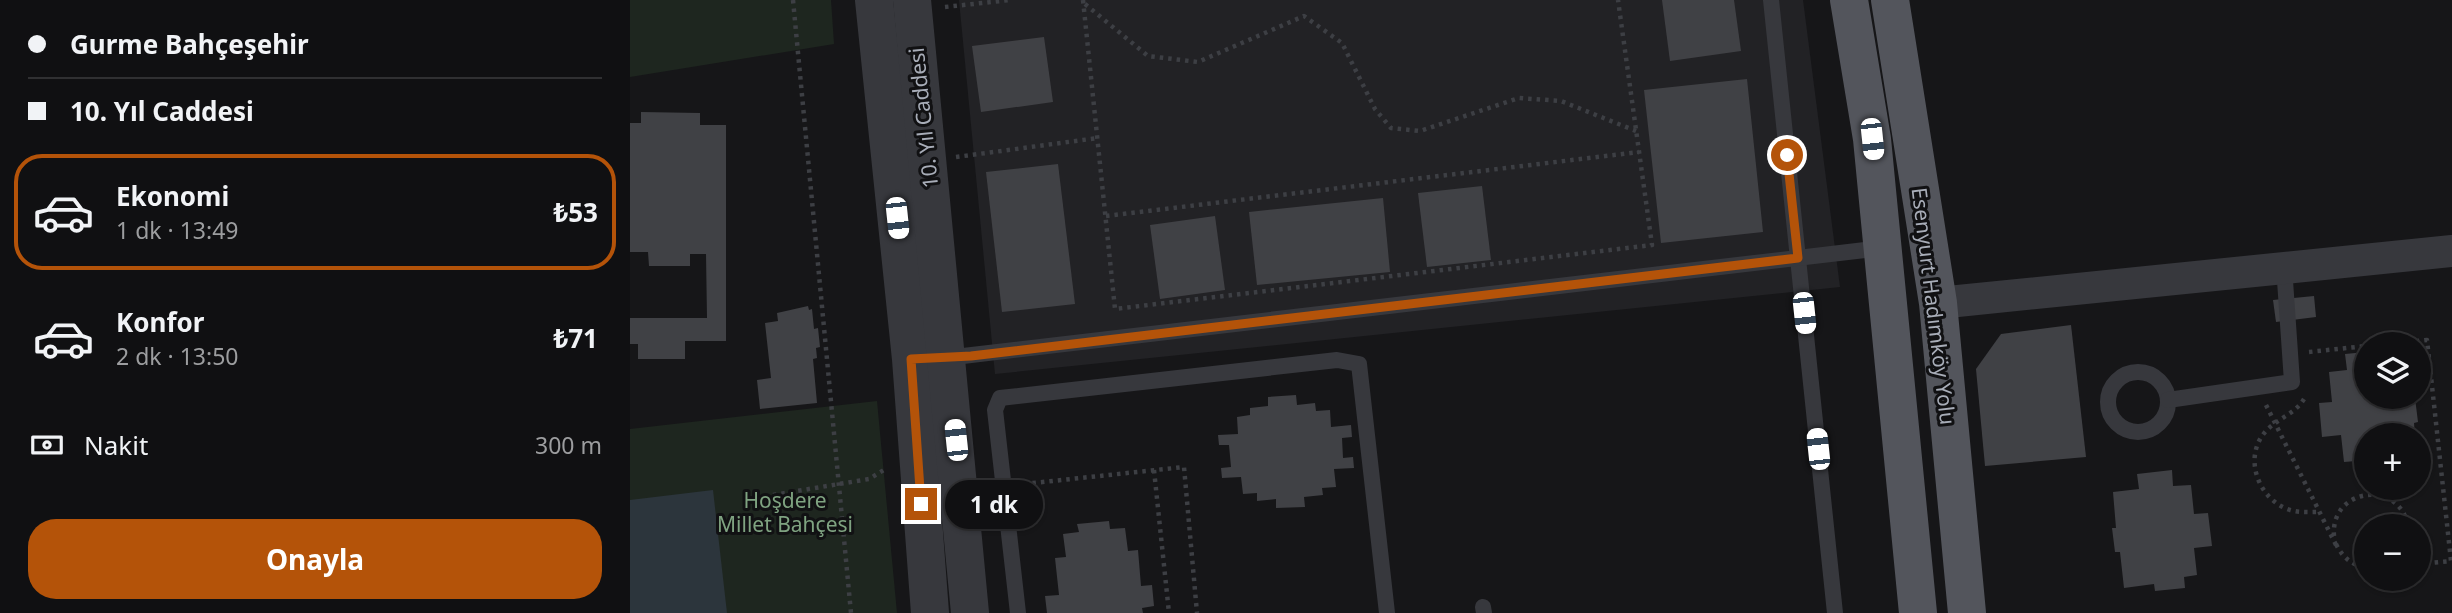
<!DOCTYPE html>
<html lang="tr">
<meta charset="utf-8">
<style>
body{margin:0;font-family:"Noto Sans",sans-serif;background:#1e1e20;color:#f1f3f6;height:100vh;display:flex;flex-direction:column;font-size:26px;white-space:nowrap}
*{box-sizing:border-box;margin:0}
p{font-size:23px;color:#9c9d9f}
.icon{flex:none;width:38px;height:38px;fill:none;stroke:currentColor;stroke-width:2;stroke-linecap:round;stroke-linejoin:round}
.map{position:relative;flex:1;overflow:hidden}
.details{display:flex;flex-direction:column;background:#101012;width:630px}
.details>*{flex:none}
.hud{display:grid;align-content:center;height:154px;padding:0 28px;background:#101012}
.controls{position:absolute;left:1724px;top:332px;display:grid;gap:14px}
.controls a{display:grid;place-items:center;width:77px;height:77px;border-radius:50%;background:#101012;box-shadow:0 2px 5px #0004,0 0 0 2px #303032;font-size:35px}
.end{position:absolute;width:32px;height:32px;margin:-16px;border:9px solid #b45309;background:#fff;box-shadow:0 0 0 4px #fff}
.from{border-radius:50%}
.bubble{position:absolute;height:49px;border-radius:24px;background:#101012;box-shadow:0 2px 5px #0004,0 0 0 2px #303032;font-size:23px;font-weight:700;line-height:49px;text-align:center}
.car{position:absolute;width:21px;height:42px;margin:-21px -10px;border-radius:9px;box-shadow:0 0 5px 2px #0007;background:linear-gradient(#fff 24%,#345 0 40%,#fff 0 76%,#345 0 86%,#fff 0)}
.hud b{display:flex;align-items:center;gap:24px;height:66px;font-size:26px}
.hud b+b{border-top:2px solid #303032}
.hud i{width:18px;height:18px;background:#f1f3f6}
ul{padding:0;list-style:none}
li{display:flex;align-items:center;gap:21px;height:116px;margin:0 14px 10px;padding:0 14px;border:4px solid transparent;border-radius:28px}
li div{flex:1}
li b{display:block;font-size:26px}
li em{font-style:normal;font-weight:700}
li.active{border-color:#b45309}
li>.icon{width:63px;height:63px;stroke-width:1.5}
.pay{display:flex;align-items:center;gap:18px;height:77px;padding:0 28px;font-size:26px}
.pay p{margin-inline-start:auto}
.cta{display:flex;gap:14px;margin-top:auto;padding:14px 28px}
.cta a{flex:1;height:80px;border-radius:28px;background:#b45309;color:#fff;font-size:28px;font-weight:700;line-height:80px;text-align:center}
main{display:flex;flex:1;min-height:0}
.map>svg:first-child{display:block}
.built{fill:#222225}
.green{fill:#1e261f}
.water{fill:#2c353c}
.building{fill:#404145}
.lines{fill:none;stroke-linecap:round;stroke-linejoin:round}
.path{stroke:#3d3f44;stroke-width:4.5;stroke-dasharray:3.5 5;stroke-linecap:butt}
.service{stroke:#37383d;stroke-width:16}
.minor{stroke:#37383d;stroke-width:32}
.tertiary{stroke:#37383d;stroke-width:38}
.primary{stroke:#53555c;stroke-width:38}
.route{stroke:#b45309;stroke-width:9}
.labels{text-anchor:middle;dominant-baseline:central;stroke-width:6;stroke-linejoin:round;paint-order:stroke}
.street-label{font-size:21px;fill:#a8adb8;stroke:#111113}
.park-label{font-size:21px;fill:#7fa381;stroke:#111113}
</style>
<main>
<section class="details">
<div class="hud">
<b><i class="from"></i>Gurme Bahçeşehir</b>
<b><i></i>10. Yıl Caddesi</b>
</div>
<ul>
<li class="active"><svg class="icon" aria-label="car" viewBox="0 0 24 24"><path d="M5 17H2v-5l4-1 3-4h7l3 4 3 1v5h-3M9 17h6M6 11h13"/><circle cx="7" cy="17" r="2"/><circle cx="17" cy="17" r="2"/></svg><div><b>Ekonomi</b><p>1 dk · 13:49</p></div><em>₺53</em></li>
<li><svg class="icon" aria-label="car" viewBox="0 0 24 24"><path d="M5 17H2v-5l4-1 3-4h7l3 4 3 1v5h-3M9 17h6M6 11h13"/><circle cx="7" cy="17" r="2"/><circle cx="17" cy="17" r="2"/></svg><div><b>Konfor</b><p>2 dk · 13:50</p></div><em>₺71</em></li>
</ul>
<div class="pay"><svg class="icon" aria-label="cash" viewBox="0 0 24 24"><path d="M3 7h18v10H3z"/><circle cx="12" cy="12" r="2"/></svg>Nakit<p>300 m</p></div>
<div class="cta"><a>Onayla</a></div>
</section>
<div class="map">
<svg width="1822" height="613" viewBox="0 0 1822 613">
<rect width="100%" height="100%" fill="#161618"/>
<polygon class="built" points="329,0 1173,0 1210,287 365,374"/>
<g class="green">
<polygon points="0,0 201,0 204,44 0,77"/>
<polygon points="247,401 267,613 0,613 0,429"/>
</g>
<polygon class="water" points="83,490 97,613 0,613 0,500"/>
<g class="building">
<polygon points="1032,0 1104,0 1111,51 1040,61"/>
<polygon points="414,37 423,102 351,112 342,46"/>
<polygon points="1117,79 1133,232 1031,243 1014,90"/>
<polygon points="11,112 70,113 70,125 96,125 96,341 55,341 55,359 8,359 8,344 0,344 0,318 77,318 76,254 60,254 60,266 19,266 18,252 0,252 0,123 11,123"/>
<polygon points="428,164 445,304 372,312 356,172"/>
<polygon points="852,186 861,260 797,267 788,193"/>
<polygon points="753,198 760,272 627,285 619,212"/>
<polygon points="585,216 595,290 530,299 520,225"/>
<polygon points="1684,296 1686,317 1646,322 1643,300"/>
<polygon points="178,306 179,310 182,309 184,329 188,328 190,347 186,348 187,358 183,359 187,403 130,409 127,380 141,378 135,323 148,321 147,313"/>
<polygon points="1441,325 1456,457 1355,466 1346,369 1371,334"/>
<polygon points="1736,352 1736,397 1785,398 1788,422 1784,423 1785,436 1736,436 1736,471 1728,472 1726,461 1714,462 1711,435 1692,437 1689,403 1702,402 1699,372 1717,370 1715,354"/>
<polygon points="666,395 667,405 685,403 686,411 700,410 701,427 721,425 722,437 712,438 713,458 723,457 724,468 704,469 706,487 692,488 693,495 674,497 675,507 646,508 646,499 627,501 627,493 613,494 611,477 592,478 591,468 601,467 599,445 589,445 588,435 608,434 607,417 620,415 620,408 638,406 638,397"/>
<polygon points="1542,470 1543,486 1561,485 1564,514 1578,513 1582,546 1564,548 1567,575 1554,577 1555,588 1525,591 1524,584 1494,588 1490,552 1485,552 1482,528 1486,528 1483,492 1509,489 1507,474"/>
<polygon points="479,521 480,529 495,528 498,551 508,550 511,586 522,585 524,606 512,608 513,613 417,613 415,596 429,595 425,558 436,557 433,534 449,532 447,524"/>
</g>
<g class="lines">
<g class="path">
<polyline points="163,0 221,613"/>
<polyline points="453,0 485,309 1022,245 988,0"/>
<polyline points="455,4 518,56 568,62 674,16 712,43 745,109 761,128 790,131 889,98 931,101 1006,131"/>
<polyline points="315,7 380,0"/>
<polyline points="326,157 468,138"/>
<polyline points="476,216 1009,152"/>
<polyline points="1752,345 1797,340 1821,561 1788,564"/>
<polyline points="1679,352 1736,346"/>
<path d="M1674,399C1665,414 1648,418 1636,431C1613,456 1627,497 1657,509C1667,513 1678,512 1689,512"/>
<polyline points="1636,405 1706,545"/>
<polyline points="524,470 539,613"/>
<polyline points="394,484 554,467 567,613"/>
<polyline points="143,495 239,479 257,468"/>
<path d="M1704,536C1700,487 1771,479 1778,527"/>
<path d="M1706,544C1713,558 1721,564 1736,568"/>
</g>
<g class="service">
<polyline points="1141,0 1205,613"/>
<polyline points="316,358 1252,248"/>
<circle cx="1508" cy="402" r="30"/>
<polyline points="1538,400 1662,382 1654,266"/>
<polyline points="853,607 854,613"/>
<polyline points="388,613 365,410 370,398 707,360 729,364 757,613"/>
</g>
<polyline class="minor" points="1308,303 1822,251"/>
<g class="tertiary">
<polyline points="244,0 281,359 300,613"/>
<polyline points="282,0 340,613"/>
</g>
<g class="primary">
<polyline points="1219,0 1242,139 1288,613"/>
<polyline points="1260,0 1308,303 1337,613"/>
</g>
</g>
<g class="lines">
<polyline class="route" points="291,504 281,359 341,356 1168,258 1157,155"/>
</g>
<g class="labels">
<g class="street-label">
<text transform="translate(293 118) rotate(-96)">10. Yıl Caddesi</text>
<text transform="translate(1304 306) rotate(83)">Esenyurt Hadımköy Yolu</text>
</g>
<g class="park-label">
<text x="155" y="500">Hoşdere<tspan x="155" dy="24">Millet Bahçesi</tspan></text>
</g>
</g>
</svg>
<div class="controls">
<a><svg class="icon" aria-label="layers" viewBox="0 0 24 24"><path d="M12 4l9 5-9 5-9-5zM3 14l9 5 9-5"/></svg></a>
<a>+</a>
<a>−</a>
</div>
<i class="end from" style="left:1157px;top:155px"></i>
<i class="end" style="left:291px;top:504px"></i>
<div class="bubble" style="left:315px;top:480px;width:98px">1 dk</div>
<i class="car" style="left:1242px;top:139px;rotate:174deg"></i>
<i class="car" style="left:267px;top:218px;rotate:174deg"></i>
<i class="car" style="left:1174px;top:313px;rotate:174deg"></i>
<i class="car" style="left:326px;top:440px;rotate:354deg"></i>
<i class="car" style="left:1188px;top:449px;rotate:354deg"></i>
</div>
</main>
